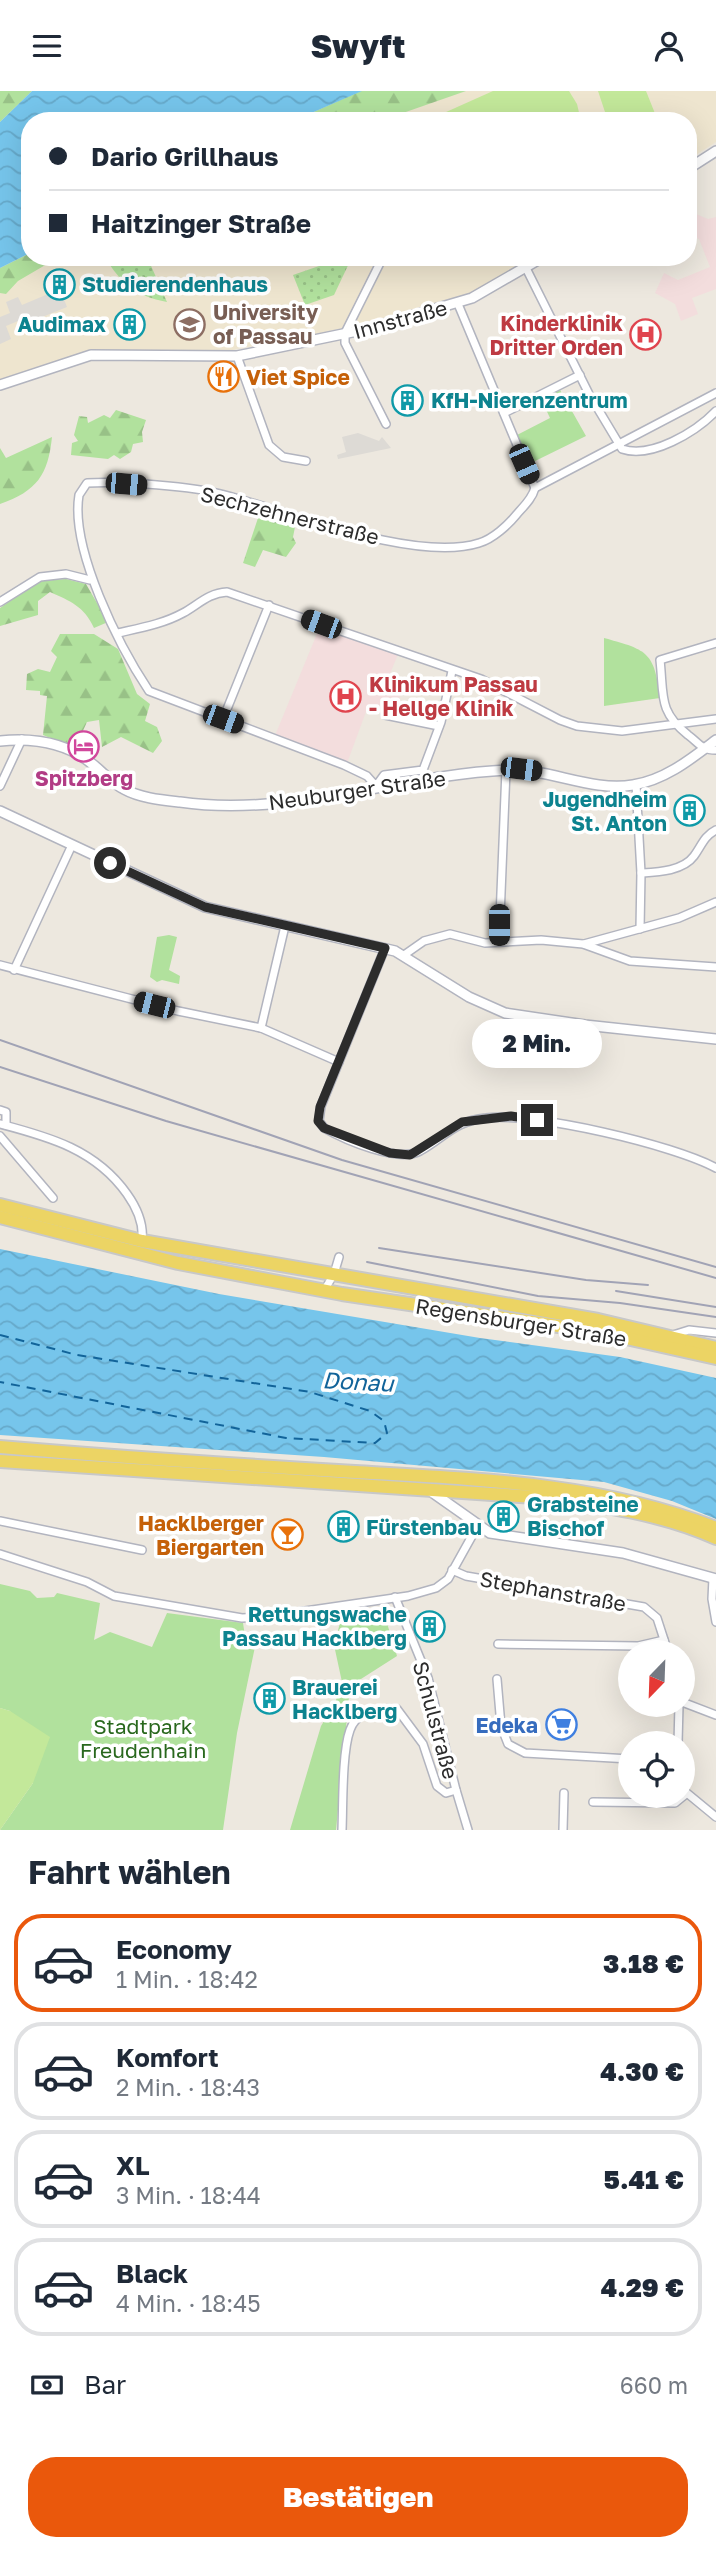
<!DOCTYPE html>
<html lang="de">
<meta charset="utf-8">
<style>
body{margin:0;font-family:"Golos Text",sans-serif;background:#f6f6f7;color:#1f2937;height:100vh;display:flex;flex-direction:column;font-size:26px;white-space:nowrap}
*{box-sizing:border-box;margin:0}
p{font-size:23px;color:#747a83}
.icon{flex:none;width:38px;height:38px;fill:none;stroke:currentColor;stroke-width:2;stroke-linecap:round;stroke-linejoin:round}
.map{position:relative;height:1739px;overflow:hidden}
.sheet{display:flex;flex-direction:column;background:#fff;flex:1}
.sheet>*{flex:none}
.guide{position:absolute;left:21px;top:21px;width:676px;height:154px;border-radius:28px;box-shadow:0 7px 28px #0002;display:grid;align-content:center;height:154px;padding:0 28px;background:#fff}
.needle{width:46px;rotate:203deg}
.controls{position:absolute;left:618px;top:1549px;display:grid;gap:14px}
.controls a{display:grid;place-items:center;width:77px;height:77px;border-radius:50%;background:#fff;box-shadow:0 7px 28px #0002;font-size:35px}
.end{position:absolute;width:32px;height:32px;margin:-16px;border:9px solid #2c2c2c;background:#fff;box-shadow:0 0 0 4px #fff}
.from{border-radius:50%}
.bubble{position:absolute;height:49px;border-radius:24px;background:#fff;box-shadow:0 7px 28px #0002;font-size:23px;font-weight:800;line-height:49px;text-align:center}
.car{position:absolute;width:21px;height:42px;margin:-21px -10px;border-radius:9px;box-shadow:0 0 5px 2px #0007;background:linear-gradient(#222 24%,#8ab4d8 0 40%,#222 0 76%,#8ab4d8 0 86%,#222 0)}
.guide b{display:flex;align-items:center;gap:24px;height:66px;font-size:26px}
.guide b+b{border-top:2px solid #e0e1e3}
.guide i{width:18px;height:18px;background:#1f2937}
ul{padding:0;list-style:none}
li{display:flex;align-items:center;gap:21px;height:98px;margin:0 14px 10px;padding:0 14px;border:4px solid #e0e1e3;border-radius:28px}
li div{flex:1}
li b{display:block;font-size:26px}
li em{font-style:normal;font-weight:800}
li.on{border-color:#ea580c}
li>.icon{width:63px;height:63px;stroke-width:1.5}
h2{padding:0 28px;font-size:32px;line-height:84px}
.pay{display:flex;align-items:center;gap:18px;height:77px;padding:0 28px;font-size:26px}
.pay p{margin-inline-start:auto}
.primary-button{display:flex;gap:14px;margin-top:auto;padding:14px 28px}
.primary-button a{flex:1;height:80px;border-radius:28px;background:#ea580c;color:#fff;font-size:28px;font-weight:800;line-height:80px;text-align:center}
header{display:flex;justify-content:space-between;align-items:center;height:91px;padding:0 28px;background:#fff;font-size:32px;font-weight:800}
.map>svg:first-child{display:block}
.education{fill:#eee5cf}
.medical{fill:#f3dddd}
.grass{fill:url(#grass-dots)}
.forest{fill:url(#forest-firs)}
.park{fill:#b1e19d}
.pitch{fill:#c3e89a}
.plaza{fill:#dddad5}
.water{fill:url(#water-waves)}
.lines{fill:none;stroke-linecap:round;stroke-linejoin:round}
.ferry{stroke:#12649a;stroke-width:2;stroke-dasharray:9 7;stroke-linecap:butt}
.minor-casing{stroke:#b2b4bf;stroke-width:10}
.tertiary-casing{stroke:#b2b4bf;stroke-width:12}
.primary-casing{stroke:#c8c8c8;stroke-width:16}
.minor{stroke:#fff;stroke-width:7}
.tertiary{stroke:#fff;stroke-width:9}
.primary{stroke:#ecd464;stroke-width:12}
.rail{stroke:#a1a3b5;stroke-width:2}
.route{stroke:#2c2c2c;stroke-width:9}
.labels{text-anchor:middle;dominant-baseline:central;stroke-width:7;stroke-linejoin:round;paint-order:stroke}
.culture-label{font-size:21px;font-weight:bold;fill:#0d838f;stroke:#fff;text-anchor:start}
.education-label{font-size:21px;font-weight:bold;fill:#785e54;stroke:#fff;text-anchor:start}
.street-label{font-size:21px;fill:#2c2c2c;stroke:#fff}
.health-label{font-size:21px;font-weight:bold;fill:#be3a42;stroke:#fff;text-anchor:end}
.food-label{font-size:21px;font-weight:bold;fill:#c56008;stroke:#fff;text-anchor:start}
.hotel-label{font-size:21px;font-weight:bold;fill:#b23c85;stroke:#fff}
.shop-label{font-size:21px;font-weight:bold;fill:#366cbe;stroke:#fff;text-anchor:end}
.park-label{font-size:21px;fill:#29681d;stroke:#fff}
.water-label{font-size:23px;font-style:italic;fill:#12649a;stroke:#fff}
</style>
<header><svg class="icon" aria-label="menu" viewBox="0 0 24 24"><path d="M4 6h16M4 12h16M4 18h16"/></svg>Swyft<svg class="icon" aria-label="person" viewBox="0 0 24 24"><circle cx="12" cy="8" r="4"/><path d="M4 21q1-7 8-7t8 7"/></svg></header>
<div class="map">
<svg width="716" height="1739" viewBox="0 0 716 1739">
<defs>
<pattern id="grass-dots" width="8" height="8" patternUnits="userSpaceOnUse" patternTransform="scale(1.75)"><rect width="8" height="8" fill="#b1e19d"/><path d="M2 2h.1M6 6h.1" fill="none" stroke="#98c187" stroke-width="1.8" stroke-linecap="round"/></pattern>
<pattern id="forest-firs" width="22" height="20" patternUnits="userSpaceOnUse" patternTransform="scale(1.75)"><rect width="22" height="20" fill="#b1e19d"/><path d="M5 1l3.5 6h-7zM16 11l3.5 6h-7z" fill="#98c187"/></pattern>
<pattern id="water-waves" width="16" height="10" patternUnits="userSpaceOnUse" patternTransform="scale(1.75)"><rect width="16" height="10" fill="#76c5eb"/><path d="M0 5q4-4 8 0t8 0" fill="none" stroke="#66a9ca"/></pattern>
</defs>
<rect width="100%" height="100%" fill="#ede8df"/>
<g class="education">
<polygon points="436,0 716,0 716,51 688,69 688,30 317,30"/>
<polygon points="42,166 543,166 472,207 367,238 342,237 306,246 305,243 301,247 236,258 219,267 111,262 0,293 0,187"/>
</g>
<g class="medical">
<polygon points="689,120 708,128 716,126 716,198 692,207 698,223 681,230 675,213 655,202 664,182 678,189 710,176 699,148 688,143"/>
<polygon points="321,533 399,561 389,585 405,593 392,625 367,618 346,675 274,647"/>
</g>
<g class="grass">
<path d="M105,166H135L138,172L148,168L167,211C136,205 121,193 105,166Z"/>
<polygon points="345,166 352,166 334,204 305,214 293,184"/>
</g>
<g class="forest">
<polygon points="0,0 32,0 0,31"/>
<polygon points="361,0 466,0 380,30 293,30"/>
<polygon points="30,162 30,166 59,166 18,190 6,203 0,202 0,177"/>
<polygon points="116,319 146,329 142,341 143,351 133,353 131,361 120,368 114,364 108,368 71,364 72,352 78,350 74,344 79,325 87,326 88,332 104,324 110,327"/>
<path d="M52,346C48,384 37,400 0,413V357L6,367Z"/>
<polygon points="260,421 296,431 293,446 296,452 286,466 263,459 255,476 243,472"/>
<path d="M66,488L86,493L108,531L94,537C84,515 70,510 50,501L38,510V524L0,535V517L39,490Z"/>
<polygon points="60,543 94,543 118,558 137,603 150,613 145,630 157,636 162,650 153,662 121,646 102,656 99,629 87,631 75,657 43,644 47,605 40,604 40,600 26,599 27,583 38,578 50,581 57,566 51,560"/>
</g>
<g class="park">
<polygon points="560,299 586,345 529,373 517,344 550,327 541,308"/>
<path d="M604,547C649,559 654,562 660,607L604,615Z"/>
<polygon points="169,844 177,846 169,879 180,885 179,893 162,889 157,891 150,886 157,846"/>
<polygon points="0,1493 30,1500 37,1507 54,1506 57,1502 100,1512 94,1549 110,1541 152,1556 167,1522 243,1532 245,1545 256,1551 237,1642 223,1739 0,1739 33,1692 10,1620 0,1617"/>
<polygon points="367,1518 383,1519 397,1565 350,1595 336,1739 290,1739 321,1635 335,1612 342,1591 334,1554 343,1521"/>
</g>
<g class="pitch">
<polygon points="493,0 569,0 577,13 581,30 426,30"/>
<polygon points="598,0 646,0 658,30 608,30"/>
<polygon points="0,1617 10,1620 50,1646 33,1692 0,1739"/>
</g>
<g class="plaza">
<polygon points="60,198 67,216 20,235 18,230 6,235 11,248 0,253 0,226 10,222 6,211 18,206 22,214"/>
<polygon points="358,342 379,350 382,346 391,357 338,368 337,364 346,361 342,346"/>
</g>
<g class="water">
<polygon points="32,0 362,0 293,30 30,30 30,162 0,177 0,31"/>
<polygon points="0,1158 219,1203 480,1247 620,1266 716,1287 716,1428 672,1410 604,1391 324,1366 0,1344"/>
</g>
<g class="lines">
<polyline class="ferry" points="0,1244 77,1264 310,1301 370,1320 384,1330 387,1342 375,1352 286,1347 0,1291"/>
<defs>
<g id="minor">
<polyline points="383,166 345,242 345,252 386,333"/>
<path d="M526,177L589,303L622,358C651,368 696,341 716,320"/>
<polyline points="458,213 535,397"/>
<polyline points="237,265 269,354 283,366 306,370"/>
<polyline points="504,322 580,284"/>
<polyline points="0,511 40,486 66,483 90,489"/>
<path d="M118,542C140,537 163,533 183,522C198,514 208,502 227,501L481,588L560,629L577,635L622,640L716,628"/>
<path d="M716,552L660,569C664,605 658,620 688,644C699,652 701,659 716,659"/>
<path d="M452,580L441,631L423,679L384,684L376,695L367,685L344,674L149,600C119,555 70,458 79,404L87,392C121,390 193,395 225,404C289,421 416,472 479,452C493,448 508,434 517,423C524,415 532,408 535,397L716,302"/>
<polyline points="385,624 439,635"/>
<polyline points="223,628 269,514"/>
<polyline points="636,693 641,782 640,838"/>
<polyline points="0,695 22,648"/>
<path d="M641,782C658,781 683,780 694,765C702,754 704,745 716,739"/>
<polyline points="499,851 506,679"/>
<polyline points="584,853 679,827 716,811"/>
<path d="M385,857L321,1015L319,1030L324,1037C345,1049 398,1072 420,1060C446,1045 455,1030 486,1027C534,1021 674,1054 716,1077"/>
<polyline points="404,864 424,850 450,843 485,852 541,849 583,853 630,870 716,876"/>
<polyline points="0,874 178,920 261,937 339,971"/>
<polyline points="14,879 72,754"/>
<polyline points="261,937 285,835"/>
<polyline points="0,1019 6,1021 6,1034"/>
<path d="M0,1033C50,1046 96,1059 127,1103C137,1117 144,1133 142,1150"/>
<polyline points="0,1045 53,1107"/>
<polyline points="325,1198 334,1183 339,1166"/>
<polyline points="673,1244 689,1239 716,1242"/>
<polyline points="0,1430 142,1459"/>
<polyline points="0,1463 87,1491 114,1505 242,1527 264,1526 408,1505 436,1497 448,1488 477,1436"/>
<polyline points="452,1479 466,1485 644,1516 657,1527 668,1561"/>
<polyline points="713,1487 712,1508 716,1531"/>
<polyline points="498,1553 638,1555 664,1549"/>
<polyline points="497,1588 501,1635 508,1653 525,1662 630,1668"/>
<polyline points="682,1611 716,1624"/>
<polyline points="678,1652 679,1614"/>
<polyline points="682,1698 716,1726"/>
<polyline points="456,1699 468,1739"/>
<polyline points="593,1711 675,1712 686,1703"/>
<path d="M342,1739C343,1714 342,1661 350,1639C357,1619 380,1617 397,1618L423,1653L437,1695L446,1702L456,1699L428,1587L395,1506"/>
<polyline points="563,1739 564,1702"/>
</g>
<g id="tertiary">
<polyline points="688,78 716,60"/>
<polyline points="0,294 91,264 237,265 367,238 472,207 543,166"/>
<path d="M0,650C32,647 65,651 91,672C102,680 111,692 124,698C140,707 162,709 180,711C289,727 398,684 507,679C549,677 591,701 633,694C665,689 691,668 716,649"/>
<polyline points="0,720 205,816 395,860 469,906 505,922 585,934 716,948"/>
<polyline points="429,1399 490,1442 623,1462 716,1488"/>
</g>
<g id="primary">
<polyline points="0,1114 142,1150 598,1229 716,1257"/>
<polyline points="0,1126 178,1172 342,1203 599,1241 716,1267"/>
<path d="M0,1356C118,1366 237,1374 355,1381C478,1388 600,1392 716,1437"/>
<path d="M0,1370L535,1406C597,1414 658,1421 716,1447"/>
</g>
</defs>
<use href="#minor" class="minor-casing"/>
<use href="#tertiary" class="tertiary-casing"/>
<use href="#primary" class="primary-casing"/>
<use href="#minor" class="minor"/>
<use href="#tertiary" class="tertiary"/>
<use href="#primary" class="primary"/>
<g class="rail">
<polyline points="0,949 342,1069 716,1176"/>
<polyline points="0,976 166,1030 716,1187"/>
<polyline points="379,1157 586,1189 648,1194"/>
<polyline points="367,1171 538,1205 620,1212 716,1226"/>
<polyline points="616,1200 716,1216"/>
</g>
</g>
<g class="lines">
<polyline class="route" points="110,772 205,816 385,857 320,1016 318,1030 324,1037 390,1062 410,1064 462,1031 511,1025 537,1029"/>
</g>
<defs>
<symbol id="building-ring" viewBox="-11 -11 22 22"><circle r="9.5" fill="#fff" stroke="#0f9aa8" stroke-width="1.5"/><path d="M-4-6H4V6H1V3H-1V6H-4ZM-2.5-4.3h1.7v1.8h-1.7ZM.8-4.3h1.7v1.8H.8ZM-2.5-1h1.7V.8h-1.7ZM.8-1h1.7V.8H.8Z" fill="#0f9aa8"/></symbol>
<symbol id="university-ring" viewBox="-11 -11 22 22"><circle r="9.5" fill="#fff" stroke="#8d6e63" stroke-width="1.5"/><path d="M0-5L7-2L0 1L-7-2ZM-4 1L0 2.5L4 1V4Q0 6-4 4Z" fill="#8d6e63"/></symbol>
<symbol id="hospital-ring" viewBox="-11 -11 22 22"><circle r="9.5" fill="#fff" stroke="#e0444e" stroke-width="1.5"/><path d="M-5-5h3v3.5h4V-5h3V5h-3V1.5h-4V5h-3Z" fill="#e0444e"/></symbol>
<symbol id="restaurant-ring" viewBox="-11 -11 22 22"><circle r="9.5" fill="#fff" stroke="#e8710a" stroke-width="1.5"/><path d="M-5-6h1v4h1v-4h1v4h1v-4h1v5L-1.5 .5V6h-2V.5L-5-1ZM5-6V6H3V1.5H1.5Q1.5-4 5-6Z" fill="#e8710a"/></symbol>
<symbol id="hotel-ring" viewBox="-11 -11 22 22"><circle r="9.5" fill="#fff" stroke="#d1479c" stroke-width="1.5"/><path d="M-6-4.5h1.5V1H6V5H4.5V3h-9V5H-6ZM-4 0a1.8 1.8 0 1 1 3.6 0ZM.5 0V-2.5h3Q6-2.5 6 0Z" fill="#d1479c"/></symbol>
<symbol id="bar-ring" viewBox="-11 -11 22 22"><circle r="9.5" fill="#fff" stroke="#e8710a" stroke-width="1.5"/><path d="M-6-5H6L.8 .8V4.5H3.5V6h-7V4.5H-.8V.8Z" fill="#e8710a"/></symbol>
<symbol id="supermarket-ring" viewBox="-11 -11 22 22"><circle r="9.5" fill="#fff" stroke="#3f7fe0" stroke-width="1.5"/><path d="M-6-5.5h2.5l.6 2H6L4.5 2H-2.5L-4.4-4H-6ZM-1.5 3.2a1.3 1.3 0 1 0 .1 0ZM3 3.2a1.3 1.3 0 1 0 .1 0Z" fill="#3f7fe0"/></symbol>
</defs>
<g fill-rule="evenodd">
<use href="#building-ring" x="42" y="176" width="35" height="35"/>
<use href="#building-ring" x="112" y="216" width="35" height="35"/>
<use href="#university-ring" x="172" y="216" width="35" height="35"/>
<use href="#hospital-ring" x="628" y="226" width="35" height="35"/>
<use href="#restaurant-ring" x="206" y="268" width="35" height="35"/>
<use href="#building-ring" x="390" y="292" width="35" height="35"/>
<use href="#hospital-ring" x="328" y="588" width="35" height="35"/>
<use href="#hotel-ring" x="66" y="638" width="35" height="35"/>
<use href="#building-ring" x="672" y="702" width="35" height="35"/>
<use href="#building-ring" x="486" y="1408" width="35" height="35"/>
<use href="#building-ring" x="326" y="1418" width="35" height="35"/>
<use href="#bar-ring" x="270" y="1426" width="35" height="35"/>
<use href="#building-ring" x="412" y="1518" width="35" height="35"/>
<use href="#building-ring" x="252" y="1590" width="35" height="35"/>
<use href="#supermarket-ring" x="544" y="1616" width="35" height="35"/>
</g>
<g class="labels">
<g class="culture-label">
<text x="82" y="193">Studierendenhaus</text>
<text x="106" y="233" text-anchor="end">Audimax</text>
<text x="431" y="309">KfH-Nierenzentrum</text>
<text x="667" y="708" text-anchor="end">Jugendheim<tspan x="667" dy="24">St. Anton</tspan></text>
<text x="527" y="1413">Grabsteine<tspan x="527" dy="24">Bischof</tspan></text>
<text x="366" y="1436">Fürstenbau</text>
<text x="407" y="1523" text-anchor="end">Rettungswache<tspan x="407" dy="24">Passau Hacklberg</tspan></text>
<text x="292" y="1596">Brauerei<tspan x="292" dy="24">Hacklberg</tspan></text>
</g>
<g class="education-label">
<text x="213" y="221">University<tspan x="213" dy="24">of Passau</tspan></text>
</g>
<g class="street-label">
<text transform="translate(400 228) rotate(-15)">Innstraße</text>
<text transform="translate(290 424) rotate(14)">Sechzehnerstraße</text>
<text transform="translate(357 699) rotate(-8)">Neuburger Straße</text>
<text transform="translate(521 1231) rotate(9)">Regensburger Straße</text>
<text transform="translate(553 1500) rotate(10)">Stephanstraße</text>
<text transform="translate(436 1629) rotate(75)">Schulstraße</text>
</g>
<g class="health-label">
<text x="623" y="232">Kinderklinik<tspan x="623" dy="24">Dritter Orden</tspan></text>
<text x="369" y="593" text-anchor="start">Klinikum Passau<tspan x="369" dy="24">- Hellge Klinik</tspan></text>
</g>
<g class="food-label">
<text x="246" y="286">Viet Spice</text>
<text x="264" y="1432" text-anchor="end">Hacklberger<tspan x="264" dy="24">Biergarten</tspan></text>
</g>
<g class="hotel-label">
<text x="84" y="687">Spitzberg</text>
</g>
<g class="shop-label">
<text x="538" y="1634">Edeka</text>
</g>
<g class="park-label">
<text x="143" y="1635">Stadtpark<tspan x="143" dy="24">Freudenhain</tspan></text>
</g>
<g class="water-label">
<text transform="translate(358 1290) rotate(3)">Donau</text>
</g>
</g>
</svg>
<div class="controls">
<a><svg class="needle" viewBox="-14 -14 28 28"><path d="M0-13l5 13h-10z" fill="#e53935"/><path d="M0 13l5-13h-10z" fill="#747a83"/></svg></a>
<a><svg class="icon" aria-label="locate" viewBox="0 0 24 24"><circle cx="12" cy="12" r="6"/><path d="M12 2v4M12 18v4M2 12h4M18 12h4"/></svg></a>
</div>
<i class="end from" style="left:110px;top:772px"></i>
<i class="end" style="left:537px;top:1029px"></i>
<div class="bubble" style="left:472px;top:928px;width:130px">2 Min.</div>
<i class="car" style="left:524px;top:373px;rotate:156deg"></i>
<i class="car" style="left:126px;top:393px;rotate:95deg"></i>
<i class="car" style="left:321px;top:533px;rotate:290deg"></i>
<i class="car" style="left:223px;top:628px;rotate:110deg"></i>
<i class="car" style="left:521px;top:678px;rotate:97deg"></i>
<i class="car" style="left:499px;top:834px;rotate:180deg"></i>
<i class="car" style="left:154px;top:914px;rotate:284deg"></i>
<div class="guide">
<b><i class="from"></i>Dario Grillhaus</b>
<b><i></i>Haitzinger Straße</b>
</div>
</div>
<section class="sheet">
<h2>Fahrt wählen</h2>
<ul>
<li class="on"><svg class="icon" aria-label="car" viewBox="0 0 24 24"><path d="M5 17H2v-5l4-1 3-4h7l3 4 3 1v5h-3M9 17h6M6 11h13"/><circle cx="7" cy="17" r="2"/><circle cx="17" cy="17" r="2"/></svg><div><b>Economy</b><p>1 Min. · 18:42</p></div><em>3.18 €</em></li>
<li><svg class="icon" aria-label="car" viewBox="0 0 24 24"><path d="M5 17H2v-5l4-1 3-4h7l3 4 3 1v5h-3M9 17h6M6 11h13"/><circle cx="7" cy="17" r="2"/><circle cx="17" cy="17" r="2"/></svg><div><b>Komfort</b><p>2 Min. · 18:43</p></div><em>4.30 €</em></li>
<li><svg class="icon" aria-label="car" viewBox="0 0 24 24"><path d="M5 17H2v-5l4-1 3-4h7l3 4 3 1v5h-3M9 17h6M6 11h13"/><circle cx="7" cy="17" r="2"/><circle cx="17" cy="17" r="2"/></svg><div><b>XL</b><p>3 Min. · 18:44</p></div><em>5.41 €</em></li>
<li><svg class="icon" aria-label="car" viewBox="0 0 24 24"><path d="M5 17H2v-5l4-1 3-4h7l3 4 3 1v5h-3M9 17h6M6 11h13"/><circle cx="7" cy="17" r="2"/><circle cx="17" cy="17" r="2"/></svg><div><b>Black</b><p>4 Min. · 18:45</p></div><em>4.29 €</em></li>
</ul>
<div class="pay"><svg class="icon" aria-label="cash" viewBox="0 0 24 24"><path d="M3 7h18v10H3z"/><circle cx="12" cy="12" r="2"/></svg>Bar<p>660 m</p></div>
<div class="primary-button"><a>Bestätigen</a></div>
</section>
